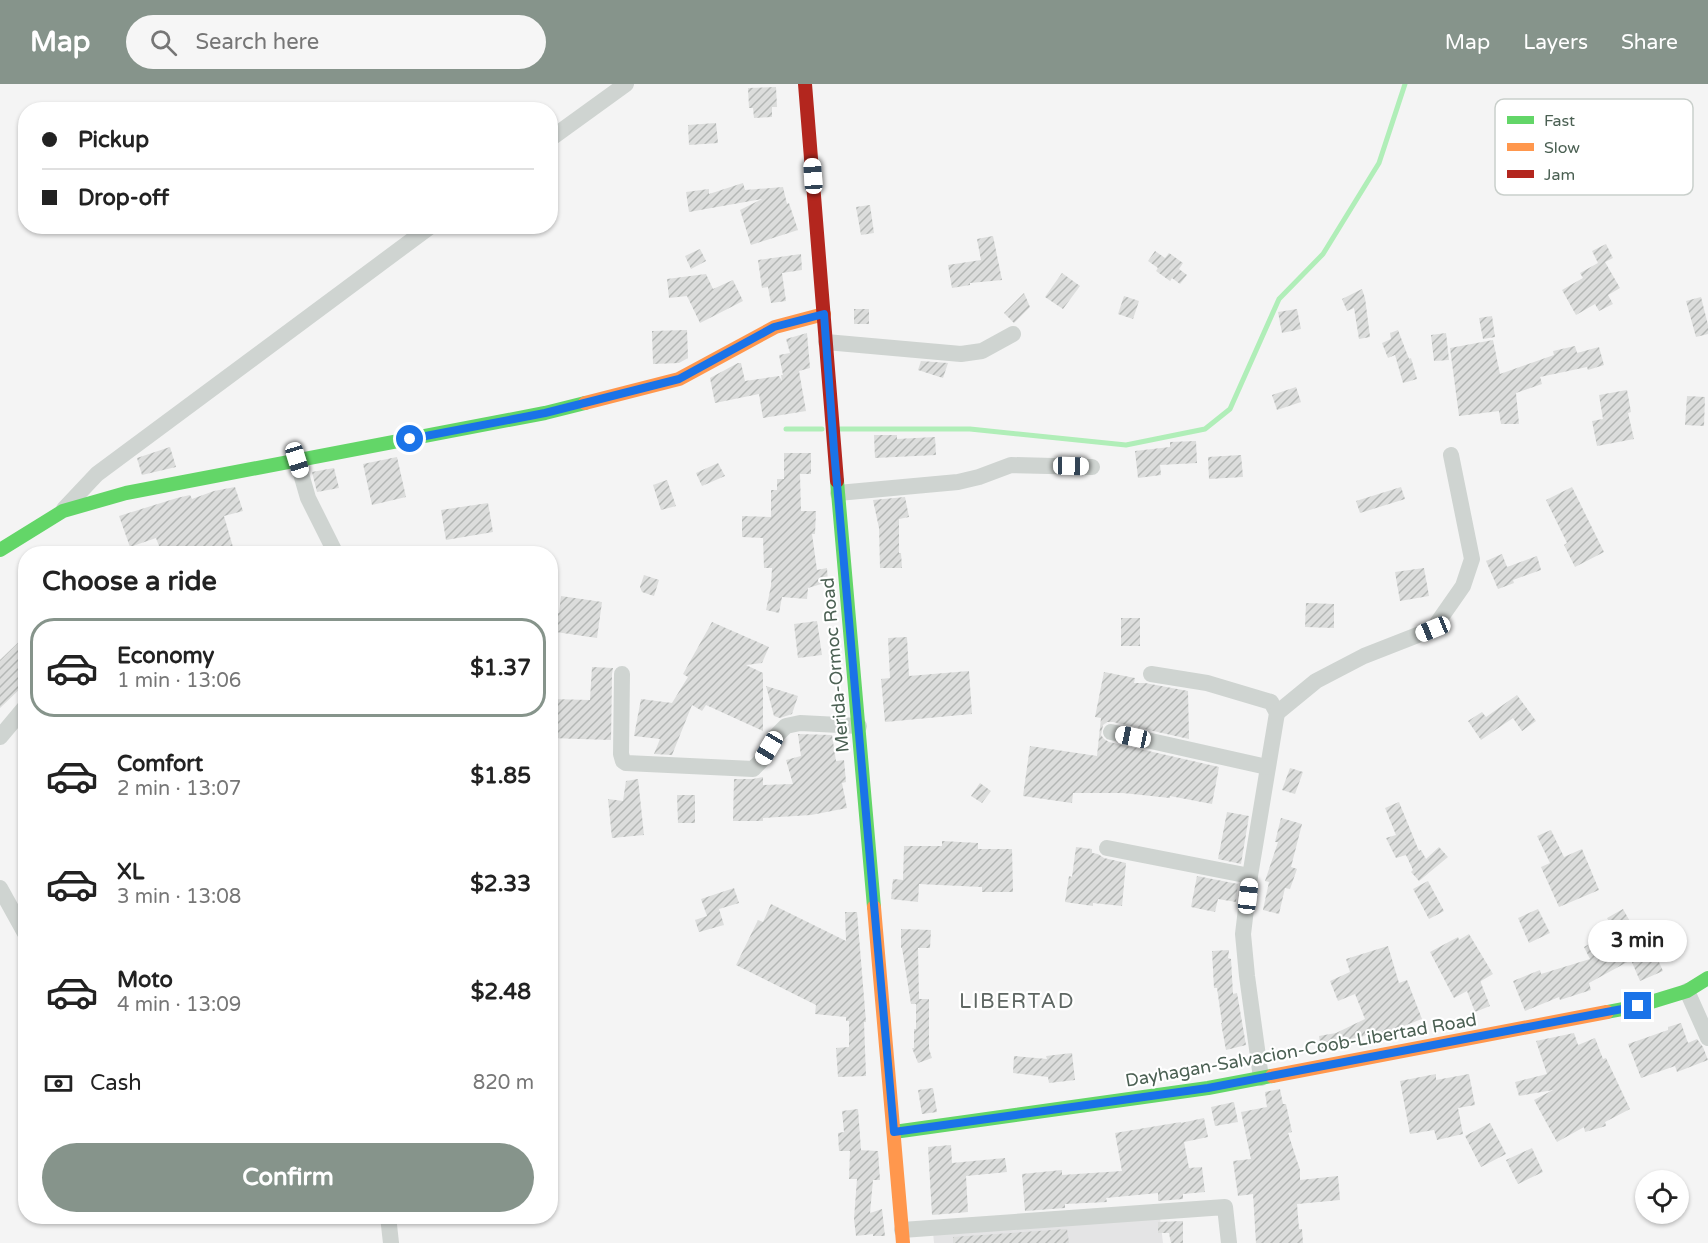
<!DOCTYPE html>
<meta charset="utf-8">
<style>
body{margin:0;font-family:"Varela Round",sans-serif;background:#f6f6f6;color:#222;height:100vh;display:flex;flex-direction:column;font-size:22px;white-space:nowrap}
*{box-sizing:border-box;margin:0}
p{font-size:20px;color:#767676}
.icon{flex:none;width:33px;height:33px;fill:none;stroke:currentColor;stroke-width:2;stroke-linecap:round;stroke-linejoin:round}
.map{position:relative;flex:1;overflow:hidden}
.details{position:absolute;left:18px;top:462px;width:540px;height:678px;display:flex;flex-direction:column;background:#fff;border-radius:24px;box-shadow:0 2px 4px #0004}
.details>*{flex:none}
.banner{position:absolute;left:18px;top:18px;width:540px;height:132px;border-radius:24px;box-shadow:0 2px 4px #0004;display:grid;align-content:center;height:132px;padding:0 24px;background:#fff}
.buttons{position:absolute;left:1635px;top:1086px;display:grid;gap:12px}
.buttons a{display:grid;place-items:center;width:54px;height:54px;border-radius:50%;background:#fff;box-shadow:0 2px 4px #0004;font-size:30px}
.end{position:absolute;width:27px;height:27px;margin:-14px;border:8px solid #1a73e8;background:#fff;box-shadow:0 0 0 3px #fff}
.from{border-radius:50%}
.bubble{position:absolute;height:42px;border-radius:21px;background:#fff;box-shadow:0 2px 4px #0004;font-size:20px;font-weight:800;line-height:42px;text-align:center}
.car{position:absolute;width:18px;height:36px;margin:-18px -9px;border-radius:8px;box-shadow:0 0 4px 2px #0007;background:linear-gradient(#fff 24%,#345 0 40%,#fff 0 76%,#345 0 86%,#fff 0)}
.banner b{display:flex;align-items:center;gap:21px;height:57px;font-size:22px}
.banner b+b{border-top:2px solid #e0e0e0}
.banner i{width:15px;height:15px;background:#222}
ul{padding:0;list-style:none}
li{display:flex;align-items:center;gap:18px;height:99px;margin:0 12px 9px;padding:0 12px;border:3px solid transparent;border-radius:24px}
li div{flex:1}
li b{display:block;font-size:22px}
li em{font-style:normal;font-weight:800}
li.current{border-color:#86948b}
li>.icon{width:54px;height:54px;stroke-width:1.5}
h2{padding:0 24px;font-size:27px;line-height:72px}
.pay{display:flex;align-items:center;gap:15px;height:66px;padding:0 24px;font-size:22px}
.pay p{margin-inline-start:auto}
.primary-button{display:flex;gap:12px;margin-top:auto;padding:12px 24px}
.primary-button a{flex:1;height:69px;border-radius:36px;background:#86948b;color:#fff;font-size:24px;font-weight:800;line-height:69px;text-align:center}
header{display:flex;align-items:center;gap:36px;box-sizing:border-box;height:84px;padding:0 30px;background:#86948b;color:#fff}
header strong{font-size:28px}
nav{display:flex;gap:33px;margin-inline-start:auto;font-size:21px}
.search{width:420px;height:54px;background:#f6f6f6;display:flex;align-items:center;gap:15px;box-sizing:border-box;padding:0 21px;border-radius:33px;color:#767676;font-size:22px}
.map>svg:first-child{display:block}
.education{fill:#e4e4e5}
.lines{fill:none;stroke-linecap:round;stroke-linejoin:round}
.stream{stroke:#b0eeb8;stroke-width:5}
.building{fill:url(#building-hatch)}
.street{stroke:#cfd4d1;stroke-width:16}
.fast{stroke:#63d668;stroke-width:14}
.slow{stroke:#ff974d;stroke-width:14}
.jam{stroke:#b3261e;stroke-width:14}
.route{stroke:#1a73e8;stroke-width:8}
.labels{text-anchor:middle;dominant-baseline:central;stroke-width:4.5;stroke-linejoin:round;paint-order:stroke}
.street-label{font-size:18px;fill:#4b6053;stroke:#fff}
.quarter-label{font-size:21px;letter-spacing:1.5px;fill:#5f6763;stroke:#fff}
.key{fill:#fff;stroke:#c9cfcb;stroke-width:1.5}
.key-label{font-size:16px;fill:#4b6053}
</style>
<header>
<strong>Map</strong>
<div class="search"><svg class="icon" aria-label="search" viewBox="0 0 24 24"><circle cx="10" cy="10" r="6"/><path d="M15 15l6 6"/></svg>Search here</div>
<nav><a>Map</a><a>Layers</a><a>Share</a></nav>
</header>
<div class="map">
<svg width="1708" height="1159" viewBox="0 0 1708 1159">
<defs>
<pattern id="building-hatch" width="6" height="6" patternUnits="userSpaceOnUse" patternTransform="scale(1.5)"><rect width="6" height="6" fill="#dcdddc"/><path d="M-1 1l2-2M0 6l6-6M5 7l2-2" fill="none" stroke="#b4b7b5"/></pattern>
</defs>
<rect width="100%" height="100%" fill="#f4f4f4"/>
<polygon class="education" points="1160,1134 1163,1159 934,1159 933,1148"/>
<g class="lines">
<g class="stream">
<polyline points="786,345 822,345"/>
<polyline points="840,345 970,345 1126,361 1205,345 1230,325 1279,215 1323,170 1379,79 1405,0"/>
</g>
</g>
<g class="building">
<polygon points="776,3 777,23 772,23 772,33 754,34 753,24 749,24 748,4"/>
<polygon points="716,39 718,59 689,61 688,41"/>
<polygon points="743,99 745,106 783,103 787,120 789,119 798,146 751,161 740,126 762,115 689,128 686,108 709,105 709,110"/>
<polygon points="870,121 874,149 861,151 856,123"/>
<polygon points="993,152 1002,196 970,199 970,201 952,204 948,181 981,176 977,155"/>
<polygon points="1606,160 1613,174 1605,178 1620,204 1608,211 1613,220 1599,227 1595,220 1576,231 1562,206 1583,194 1580,189 1598,179 1592,167"/>
<polygon points="700,165 706,177 691,185 685,172"/>
<polygon points="1155,167 1165,174 1169,169 1183,179 1179,185 1187,191 1180,200 1172,194 1170,197 1156,187 1158,184 1148,177"/>
<polygon points="801,170 802,186 782,189 786,217 771,219 768,203 762,204 758,176"/>
<polygon points="1062,189 1080,202 1063,225 1045,213"/>
<polygon points="706,190 713,205 733,196 743,217 700,239 687,212 669,214 667,195"/>
<polygon points="1362,205 1365,214 1370,253 1359,255 1354,224 1347,227 1342,215"/>
<polygon points="1024,209 1030,223 1014,239 1004,229"/>
<polygon points="1124,212 1139,217 1133,235 1118,230"/>
<polygon points="1701,213 1708,241 1708,250 1696,253 1686,217"/>
<rect x="854" y="225" width="15" height="15"/>
<polygon points="1297,225 1301,245 1282,249 1278,228"/>
<polygon points="1492,232 1495,253 1483,255 1479,234"/>
<polygon points="687,246 688,274 679,279 653,280 652,247"/>
<polygon points="1398,246 1409,275 1411,274 1417,295 1403,299 1395,271 1388,274 1382,259 1391,255 1390,249"/>
<polygon points="807,249 810,284 799,287 806,327 763,334 759,310 715,319 710,294 738,279 741,279 745,297 779,292 782,297 781,291 783,291 779,271 790,269 786,255"/>
<polygon points="1446,249 1449,276 1434,277 1431,251"/>
<polygon points="1493,256 1500,290 1554,271 1553,267 1575,262 1577,269 1599,263 1604,281 1588,286 1587,283 1540,293 1542,300 1516,309 1519,340 1501,340 1499,327 1459,332 1450,264"/>
<polygon points="921,277 948,279 943,294 918,286"/>
<polygon points="1296,303 1301,318 1277,326 1272,311"/>
<polygon points="1627,306 1631,328 1628,329 1634,355 1597,362 1592,337 1603,335 1599,311"/>
<polygon points="1687,312 1705,313 1704,342 1685,341"/>
<polygon points="874,351 897,351 897,355 935,353 936,371 875,374"/>
<polygon points="1196,357 1197,379 1160,381 1161,391 1138,394 1135,367 1170,363 1170,358"/>
<polygon points="170,363 176,383 142,391 137,374"/>
<polygon points="784,369 811,369 811,390 800,390 801,427 816,427 815,450 812,450 817,486 827,484 828,498 808,504 807,515 782,513 779,529 766,526 771,502 772,484 764,484 763,454 742,453 742,432 771,433 771,406 777,406 777,395 784,395"/>
<polygon points="1241,371 1243,393 1209,395 1208,373"/>
<polygon points="397,373 406,413 372,421 363,380"/>
<polygon points="718,379 725,392 702,402 696,389"/>
<polygon points="334,384 339,404 317,408 312,388"/>
<polygon points="667,396 676,422 661,426 653,401"/>
<polygon points="235,403 243,427 224,432 235,470 198,470 197,465 184,470 182,463 162,470 156,454 130,463 119,432 177,414 190,411 192,415 214,407"/>
<polygon points="1401,403 1405,415 1360,429 1356,417"/>
<polygon points="1572,403 1604,468 1575,483 1564,461 1567,459 1546,416"/>
<polygon points="905,413 909,433 899,435 899,469 901,469 902,484 880,484 879,444 873,416"/>
<polygon points="488,419 493,448 446,456 441,426"/>
<polygon points="1502,470 1507,483 1537,472 1541,486 1513,496 1514,499 1498,505 1486,477"/>
<polygon points="1424,484 1429,512 1400,517 1395,488"/>
<polygon points="644,491 659,496 654,512 642,508 640,503"/>
<polygon points="561,512 602,518 597,554 556,548 557,542 550,542 550,529 559,529"/>
<polygon points="1306,519 1334,520 1334,544 1305,543"/>
<rect x="1121" y="534" width="19" height="28"/>
<polygon points="817,537 822,571 798,574 794,540"/>
<polygon points="712,538 769,563 762,579 746,581 763,589 763,647 706,621 702,627 692,621 672,671 654,670 660,655 634,652 641,615 672,619 688,593 683,590"/>
<polygon points="26,551 26,599 0,624 0,576"/>
<polygon points="907,553 909,592 969,587 972,630 885,638 881,595 890,594 888,554"/>
<polygon points="592,583 613,584 612,590 611,656 550,654 550,615 590,616"/>
<polygon points="1104,588 1135,594 1134,599 1145,599 1188,607 1189,655 1113,638 1107,638 1103,641 1101,651 1104,655 1109,658 1219,683 1212,720 1170,712 1170,714 1123,709 1073,709 1072,719 1023,712 1030,662 1097,672 1101,634 1095,633"/>
<polygon points="766,602 798,612 792,630 780,634 774,632"/>
<polygon points="1517,611 1536,637 1522,647 1513,634 1481,656 1468,637 1482,628 1486,633"/>
<polygon points="798,650 832,651 836,677 844,676 846,698 842,699 847,724 811,731 763,734 763,737 733,737 734,695 753,695 763,693 763,701 793,700 786,676 801,672"/>
<polygon points="1290,684 1303,688 1295,710 1282,706"/>
<polygon points="638,695 644,751 612,754 608,715 623,717 626,697"/>
<polygon points="980,699 991,707 982,719 971,712"/>
<polygon points="677,711 695,711 695,739 678,739"/>
<polygon points="1399,718 1419,767 1421,766 1426,775 1439,763 1448,773 1419,797 1411,788 1413,786 1406,771 1396,774 1386,754 1396,751 1385,724"/>
<polygon points="1227,728 1249,732 1241,780 1218,775"/>
<polygon points="1281,734 1302,740 1291,783 1297,785 1290,805 1285,804 1279,830 1263,826 1269,798 1265,797 1278,758 1275,758"/>
<polygon points="1551,746 1564,773 1582,765 1599,806 1559,823 1541,783 1550,779 1537,752"/>
<polygon points="942,757 978,759 978,765 1012,765 1013,808 982,808 982,803 919,800 918,818 891,815 893,795 903,796 904,762 942,762"/>
<polygon points="1076,763 1092,765 1092,769 1098,770 1104,774 1126,779 1122,822 1093,819 1093,822 1065,818 1069,792 1072,793"/>
<polygon points="1197,792 1238,800 1236,818 1218,815 1215,828 1191,823"/>
<polygon points="1428,797 1444,827 1429,835 1413,805"/>
<polygon points="734,804 739,819 719,825 724,841 699,848 695,836 707,832 701,815"/>
<polygon points="771,820 846,857 845,828 857,828 866,938 864,938 866,992 838,993 836,964 849,963 849,937 846,937 846,933 815,930 816,921 736,881 758,836 763,838"/>
<polygon points="1538,825 1550,849 1529,859 1518,834"/>
<polygon points="1623,825 1649,871 1655,869 1663,887 1640,897 1631,876 1589,899 1591,906 1560,916 1559,913 1525,927 1513,897 1540,886 1541,890 1590,875 1584,863 1614,846 1607,834"/>
<polygon points="901,845 931,846 930,864 918,864 919,915 929,915 929,965 932,974 918,979 912,964 914,964 914,945 916,945 916,920 911,920 902,864 901,864"/>
<polygon points="1469,850 1493,890 1481,897 1481,899 1490,922 1475,928 1467,907 1454,914 1430,868 1458,853 1459,856"/>
<polygon points="1388,862 1399,899 1407,896 1422,935 1372,954 1370,949 1343,962 1321,966 1319,952 1336,949 1365,935 1355,910 1338,917 1330,897 1350,888 1346,875"/>
<polygon points="1229,866 1228,874 1231,875 1233,910 1237,909 1246,961 1226,966 1221,939 1222,939 1217,904 1214,904 1212,867"/>
<polygon points="1681,939 1688,959 1697,955 1703,963 1708,976 1677,988 1675,982 1641,994 1628,960 1668,946 1668,943"/>
<polygon points="1574,949 1578,961 1595,954 1603,975 1606,974 1630,1025 1605,1038 1606,1042 1585,1048 1584,1043 1557,1058 1534,1016 1553,1006 1519,1012 1515,998 1547,990 1536,957"/>
<polygon points="1072,969 1075,996 1049,999 1048,993 1013,989 1014,972 1047,975 1046,972"/>
<polygon points="1436,990 1436,996 1469,990 1475,1021 1458,1024 1463,1050 1437,1056 1434,1046 1410,1050 1400,997"/>
<polygon points="933,1004 937,1028 922,1030 918,1006"/>
<polygon points="1280,1005 1283,1020 1286,1020 1292,1048 1288,1049 1300,1086 1300,1096 1338,1092 1340,1116 1297,1120 1299,1145 1302,1145 1303,1159 1256,1159 1253,1110 1238,1112 1233,1077 1251,1075 1241,1028 1267,1023 1265,1008"/>
<polygon points="1234,1018 1238,1038 1215,1042 1211,1023"/>
<polygon points="858,1025 861,1066 858,1066 878,1067 880,1096 873,1096 870,1129 882,1125 885,1152 873,1152 873,1150 856,1152 854,1135 857,1095 849,1095 850,1067 839,1067 838,1049 844,1048 842,1027"/>
<polygon points="1204,1034 1208,1053 1184,1058 1189,1084 1202,1083 1205,1108 1183,1110 1183,1115 1158,1117 1158,1109 1106,1114 1107,1118 1065,1120 1065,1124 1025,1127 1022,1090 1062,1086 1062,1091 1122,1087 1115,1049 1181,1038 1181,1039"/>
<polygon points="1490,1039 1506,1070 1481,1083 1465,1052"/>
<polygon points="951,1061 952,1079 1005,1074 1007,1088 966,1092 968,1128 932,1131 928,1063"/>
<polygon points="1532,1064 1543,1088 1518,1100 1506,1076"/>
<polygon points="1183,1137 1183,1159 1171,1159 1169,1149 1158,1149 1158,1138"/>
<polygon points="1067,1145 1069,1159 953,1159 953,1153"/>
</g>
<g class="lines">
<g class="street">
<polyline points="550,55 626,0"/>
<polyline points="826,258 961,270 982,267 1013,250"/>
<polyline points="297,376 308,414 336,470"/>
<polyline points="838,409 958,398 979,393 1011,381 1092,383"/>
<polyline points="64,425 97,390 431,142"/>
<polyline points="622,590 621,670 623,677 626,679 753,685 761,677 776,652 786,642 800,639 859,642"/>
<polyline points="1151,590 1207,599 1271,618 1277,629 1250,792 1243,850 1247,892 1261,994"/>
<polyline points="1277,629 1316,597 1364,572 1433,545 1463,502 1472,475 1451,371"/>
<polyline points="1111,648 1267,683"/>
<polyline points="0,653 26,622"/>
<polyline points="1107,764 1250,792"/>
<polyline points="0,804 26,851"/>
<polyline points="1687,907 1708,954"/>
<polyline points="388,1132 391,1159"/>
<polyline points="902,1146 1225,1123 1229,1159"/>
</g>
<g class="fast">
<polyline points="837,397 874,823"/>
<polyline points="0,466 63,427 126,409 545,329 585,319"/>
<polyline points="1607,928 1638,922 1687,907 1708,894"/>
<polyline points="894,1048 1208,1004 1272,992"/>
</g>
<g class="slow">
<polyline points="585,319 679,295 775,243 824,230"/>
<polyline points="874,823 903,1159"/>
<polyline points="1272,992 1607,928"/>
</g>
<polyline class="jam" points="805,0 837,397"/>
</g>
<g class="lines">
<polyline class="route" points="410,355 545,329 679,295 774,243 824,230 834,366 894,1048 1208,1004 1638,922"/>
</g>
<g class="labels">
<g class="street-label">
<text transform="translate(835 581) rotate(-95)">Merida-Ormoc Road</text>
<text transform="translate(1301 966) rotate(-10)">Dayhagan-Salvacion-Coob-Libertad Road</text>
</g>
<g class="quarter-label">
<text x="1017" y="917">LIBERTAD</text>
</g>
</g>
<rect x="1495" y="15" width="198" height="96" rx="9" class="key"/>
<rect x="1507" y="32" width="27" height="8" fill="#63d668"/>
<rect x="1507" y="59" width="27" height="8" fill="#ff974d"/>
<rect x="1507" y="86" width="27" height="8" fill="#b3261e"/>
<g class="key-label">
<text x="1544" y="42">Fast</text>
<text x="1544" y="69">Slow</text>
<text x="1544" y="96">Jam</text>
</g>
</svg>
<div class="buttons">
<a><svg class="icon" aria-label="locate" viewBox="0 0 24 24"><circle cx="12" cy="12" r="6"/><path d="M12 2v4M12 18v4M2 12h4M18 12h4"/></svg></a>
</div>
<i class="end from" style="left:410px;top:355px"></i>
<i class="end" style="left:1638px;top:922px"></i>
<div class="bubble" style="left:1588px;top:836px;width:99px">3 min</div>
<i class="car" style="left:813px;top:92px;rotate:356deg"></i>
<i class="car" style="left:297px;top:376px;rotate:163deg"></i>
<i class="car" style="left:1071px;top:382px;rotate:91deg"></i>
<i class="car" style="left:1433px;top:545px;rotate:248deg"></i>
<i class="car" style="left:1133px;top:653px;rotate:282deg"></i>
<i class="car" style="left:769px;top:664px;rotate:211deg"></i>
<i class="car" style="left:1248px;top:812px;rotate:7deg"></i>
<div class="banner">
<b><i class="from"></i>Pickup</b>
<b><i></i>Drop-off</b>
</div>
<section class="details">
<h2>Choose a ride</h2>
<ul>
<li class="current"><svg class="icon" aria-label="car" viewBox="0 0 24 24"><path d="M5 17H2v-5l4-1 3-4h7l3 4 3 1v5h-3M9 17h6M6 11h13"/><circle cx="7" cy="17" r="2"/><circle cx="17" cy="17" r="2"/></svg><div><b>Economy</b><p>1 min · 13:06</p></div><em>$1.37</em></li>
<li><svg class="icon" aria-label="car" viewBox="0 0 24 24"><path d="M5 17H2v-5l4-1 3-4h7l3 4 3 1v5h-3M9 17h6M6 11h13"/><circle cx="7" cy="17" r="2"/><circle cx="17" cy="17" r="2"/></svg><div><b>Comfort</b><p>2 min · 13:07</p></div><em>$1.85</em></li>
<li><svg class="icon" aria-label="car" viewBox="0 0 24 24"><path d="M5 17H2v-5l4-1 3-4h7l3 4 3 1v5h-3M9 17h6M6 11h13"/><circle cx="7" cy="17" r="2"/><circle cx="17" cy="17" r="2"/></svg><div><b>XL</b><p>3 min · 13:08</p></div><em>$2.33</em></li>
<li><svg class="icon" aria-label="car" viewBox="0 0 24 24"><path d="M5 17H2v-5l4-1 3-4h7l3 4 3 1v5h-3M9 17h6M6 11h13"/><circle cx="7" cy="17" r="2"/><circle cx="17" cy="17" r="2"/></svg><div><b>Moto</b><p>4 min · 13:09</p></div><em>$2.48</em></li>
</ul>
<div class="pay"><svg class="icon" aria-label="cash" viewBox="0 0 24 24"><path d="M3 7h18v10H3z"/><circle cx="12" cy="12" r="2"/></svg>Cash<p>820 m</p></div>
<div class="primary-button"><a>Confirm</a></div>
</section>
</div>
